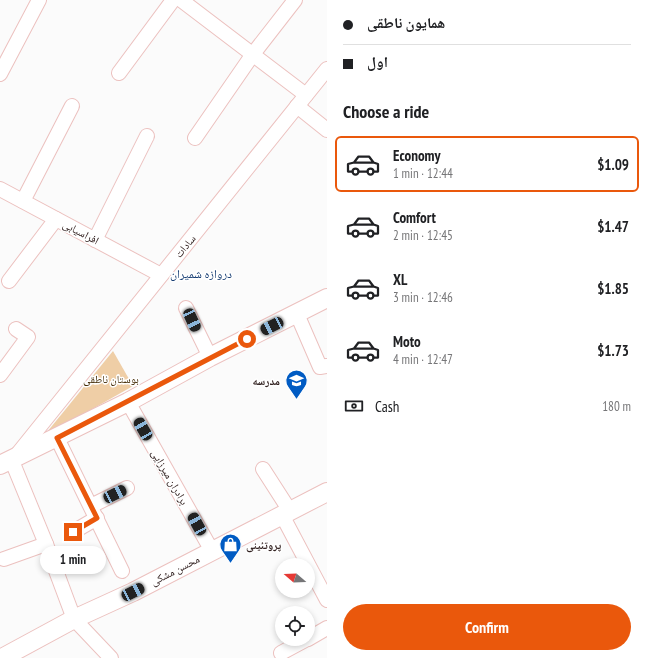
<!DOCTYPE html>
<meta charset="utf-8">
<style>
body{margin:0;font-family:"PT Sans Narrow","Noto Naskh Arabic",sans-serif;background:#f6f6f6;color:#202124;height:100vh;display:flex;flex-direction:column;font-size:15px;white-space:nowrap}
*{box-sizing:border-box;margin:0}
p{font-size:13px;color:#757577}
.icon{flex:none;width:22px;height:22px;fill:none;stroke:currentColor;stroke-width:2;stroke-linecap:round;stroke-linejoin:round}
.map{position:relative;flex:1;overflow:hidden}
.panel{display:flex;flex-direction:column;background:#fff;width:320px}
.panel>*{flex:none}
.hud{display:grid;align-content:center;height:88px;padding:0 16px;background:#fff}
.needle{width:26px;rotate:289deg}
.buttons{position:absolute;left:275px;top:558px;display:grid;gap:8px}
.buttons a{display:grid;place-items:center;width:40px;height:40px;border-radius:50%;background:#fff;box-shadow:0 2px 6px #0003;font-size:20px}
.end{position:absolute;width:18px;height:18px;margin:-9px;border:5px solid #ea580c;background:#fff;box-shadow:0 0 0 2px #fff}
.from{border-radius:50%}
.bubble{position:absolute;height:28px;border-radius:14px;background:#fff;box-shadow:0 2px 6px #0003;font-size:13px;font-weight:600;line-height:28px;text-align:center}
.car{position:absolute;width:12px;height:24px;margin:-12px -6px;border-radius:5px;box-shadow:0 0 3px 1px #0007;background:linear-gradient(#222 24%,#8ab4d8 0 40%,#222 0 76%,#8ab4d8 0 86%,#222 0)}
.hud b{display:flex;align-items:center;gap:14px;height:38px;font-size:15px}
.hud b+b{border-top:1px solid #e0e0e0}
.hud i{width:10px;height:10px;background:#202124}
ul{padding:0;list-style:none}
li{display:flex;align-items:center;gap:12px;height:56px;margin:0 8px 6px;padding:0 8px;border:2px solid transparent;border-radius:6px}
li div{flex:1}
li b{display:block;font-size:15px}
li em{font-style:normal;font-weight:600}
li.selected{border-color:#ea580c}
li>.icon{width:36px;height:36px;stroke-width:1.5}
h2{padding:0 16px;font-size:18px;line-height:48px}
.pay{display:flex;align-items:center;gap:10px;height:44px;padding:0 16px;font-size:15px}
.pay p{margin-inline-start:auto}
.primary-button{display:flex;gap:8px;margin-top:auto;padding:8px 16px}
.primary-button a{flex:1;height:46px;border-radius:24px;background:#ea580c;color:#fff;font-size:16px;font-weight:600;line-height:46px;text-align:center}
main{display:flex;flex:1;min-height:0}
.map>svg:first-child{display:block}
.green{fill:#efcea6}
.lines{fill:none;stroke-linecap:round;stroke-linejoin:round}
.minor-casing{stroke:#ecc1bf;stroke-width:16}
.major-casing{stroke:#ecc1bf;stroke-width:20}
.minor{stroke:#fff;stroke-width:14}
.major{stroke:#fff;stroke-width:18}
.route{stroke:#ea580c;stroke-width:5}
.labels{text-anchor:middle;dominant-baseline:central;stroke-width:3;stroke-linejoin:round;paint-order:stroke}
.street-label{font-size:11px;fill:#322221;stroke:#fff}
.park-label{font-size:11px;fill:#442c07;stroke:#fff}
.poi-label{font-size:11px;font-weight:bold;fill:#322221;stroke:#fff;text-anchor:end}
.neighbourhood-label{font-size:12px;fill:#1a4075;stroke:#fff}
</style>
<main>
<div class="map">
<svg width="327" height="658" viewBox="0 0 327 658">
<rect width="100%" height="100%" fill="#fbfbfb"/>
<polygon class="green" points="113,351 133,386 43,437"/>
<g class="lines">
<defs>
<g id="minor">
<polyline points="181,0 306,95"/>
<polyline points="119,73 173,0"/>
<polyline points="0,74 39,0"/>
<polyline points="297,106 327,130"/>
<polyline points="195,138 253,54 295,0"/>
<polyline points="0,189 161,275"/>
<polyline points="23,201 72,106"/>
<polyline points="95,240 147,136"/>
<polyline points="9,281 56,219"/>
<polyline points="186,308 210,357"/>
<polyline points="297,314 320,367 327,366"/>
<polyline points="0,375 28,337 16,329"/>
<polyline points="128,402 212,551"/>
<polyline points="57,438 122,571"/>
<polyline points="16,456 327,69"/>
<polyline points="12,461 46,544 74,619 111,658"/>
<polyline points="263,469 290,511"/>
<polyline points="91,506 127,488"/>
<polyline points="282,515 327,600"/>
<polyline points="73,532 97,518"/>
<polyline points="4,559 46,544"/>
<polyline points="308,639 327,628"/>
<polyline points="281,653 307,639"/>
</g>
<g id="major">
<polyline points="0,465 128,402 210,357 327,298"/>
<polyline points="2,658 74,619 133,592 327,492"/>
</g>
</defs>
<use href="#minor" class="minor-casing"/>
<use href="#major" class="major-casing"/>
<use href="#minor" class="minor"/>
<use href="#major" class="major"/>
</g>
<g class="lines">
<polyline class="route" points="73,532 97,518 57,438 247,339"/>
</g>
<defs>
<symbol id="school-pin" viewBox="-11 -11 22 30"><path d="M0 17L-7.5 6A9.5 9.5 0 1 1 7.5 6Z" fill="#005bc3" stroke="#fff"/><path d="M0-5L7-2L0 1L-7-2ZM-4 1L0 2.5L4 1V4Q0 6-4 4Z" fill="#fff"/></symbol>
<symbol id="shop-pin" viewBox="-11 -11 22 30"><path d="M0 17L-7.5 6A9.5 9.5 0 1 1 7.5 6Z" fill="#005bc3" stroke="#fff"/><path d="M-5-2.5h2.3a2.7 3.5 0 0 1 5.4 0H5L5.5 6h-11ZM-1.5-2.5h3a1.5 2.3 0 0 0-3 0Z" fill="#fff"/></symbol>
</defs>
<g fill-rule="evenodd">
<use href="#school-pin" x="284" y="368" width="25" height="34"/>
<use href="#shop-pin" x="218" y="532" width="25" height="34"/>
</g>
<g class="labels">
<g class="street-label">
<text transform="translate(81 232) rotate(28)">افراسیابی</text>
<text transform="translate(185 246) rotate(-51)">سادات</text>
<text transform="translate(170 477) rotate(60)">برادران میرزایی</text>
<text transform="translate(175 570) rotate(-27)">محسن مشکی</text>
</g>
<g class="park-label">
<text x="111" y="379">بوستان ناطقی</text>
</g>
<g class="poi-label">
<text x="280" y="381">مدرسه</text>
<text x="246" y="545" text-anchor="start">پروتئینی</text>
</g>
<g class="neighbourhood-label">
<text x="201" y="273">دروازه شمیران</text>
</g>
</g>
</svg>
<div class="buttons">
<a><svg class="needle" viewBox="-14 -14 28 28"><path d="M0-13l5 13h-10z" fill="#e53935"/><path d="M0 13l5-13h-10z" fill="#757577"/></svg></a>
<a><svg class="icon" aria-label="locate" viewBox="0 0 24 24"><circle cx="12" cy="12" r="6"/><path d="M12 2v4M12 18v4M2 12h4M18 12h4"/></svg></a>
</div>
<i class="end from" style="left:247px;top:339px"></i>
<i class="end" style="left:73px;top:532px"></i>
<div class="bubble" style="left:40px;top:546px;width:66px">1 min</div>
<i class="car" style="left:192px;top:320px;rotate:155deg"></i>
<i class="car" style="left:272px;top:326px;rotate:243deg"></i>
<i class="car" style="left:143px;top:429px;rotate:330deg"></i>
<i class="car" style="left:115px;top:494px;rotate:64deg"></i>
<i class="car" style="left:197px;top:524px;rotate:331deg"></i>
<i class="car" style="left:133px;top:592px;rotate:63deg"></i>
</div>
<section class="panel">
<div class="hud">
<b><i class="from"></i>همایون ناطقی</b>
<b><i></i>اول</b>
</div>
<h2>Choose a ride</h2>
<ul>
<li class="selected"><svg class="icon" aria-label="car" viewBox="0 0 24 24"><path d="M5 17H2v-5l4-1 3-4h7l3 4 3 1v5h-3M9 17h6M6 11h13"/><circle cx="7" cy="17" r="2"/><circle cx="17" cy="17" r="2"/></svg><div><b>Economy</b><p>1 min · 12:44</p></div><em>$1.09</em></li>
<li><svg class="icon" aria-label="car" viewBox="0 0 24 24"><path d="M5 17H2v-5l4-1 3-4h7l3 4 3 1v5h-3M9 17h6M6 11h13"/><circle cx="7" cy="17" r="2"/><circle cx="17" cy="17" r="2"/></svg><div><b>Comfort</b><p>2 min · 12:45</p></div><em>$1.47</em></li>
<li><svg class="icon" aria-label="car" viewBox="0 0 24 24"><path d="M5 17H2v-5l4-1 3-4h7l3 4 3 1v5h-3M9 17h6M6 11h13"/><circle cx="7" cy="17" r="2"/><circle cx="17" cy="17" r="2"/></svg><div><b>XL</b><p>3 min · 12:46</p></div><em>$1.85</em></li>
<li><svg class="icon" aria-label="car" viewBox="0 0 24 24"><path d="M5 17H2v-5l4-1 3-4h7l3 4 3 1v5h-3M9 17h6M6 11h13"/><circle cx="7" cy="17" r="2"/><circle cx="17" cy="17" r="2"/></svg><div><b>Moto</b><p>4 min · 12:47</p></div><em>$1.73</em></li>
</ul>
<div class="pay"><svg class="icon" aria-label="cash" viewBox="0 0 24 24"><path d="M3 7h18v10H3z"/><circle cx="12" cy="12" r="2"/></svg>Cash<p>180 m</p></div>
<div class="primary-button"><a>Confirm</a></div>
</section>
</main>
